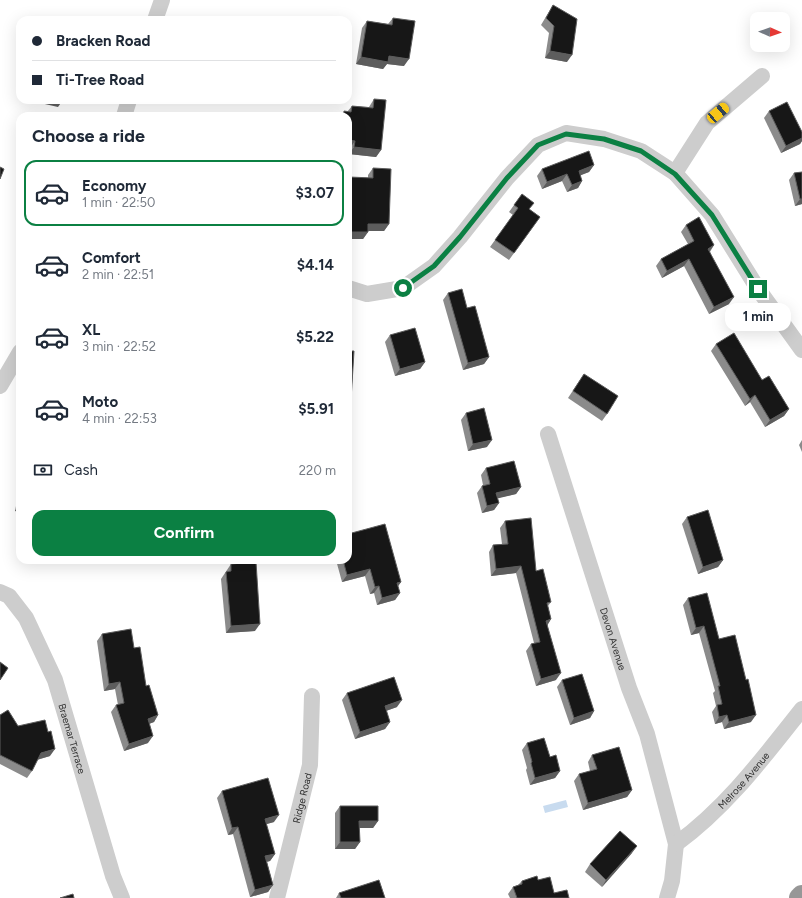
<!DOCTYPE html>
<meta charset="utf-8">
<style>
body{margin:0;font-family:Figtree,sans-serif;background:#f6f6f7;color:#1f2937;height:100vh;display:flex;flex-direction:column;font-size:15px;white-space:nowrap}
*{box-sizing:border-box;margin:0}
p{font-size:13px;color:#747a83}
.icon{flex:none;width:22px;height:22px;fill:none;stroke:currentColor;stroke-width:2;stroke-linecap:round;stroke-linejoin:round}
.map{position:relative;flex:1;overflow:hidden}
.details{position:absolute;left:16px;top:112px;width:336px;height:452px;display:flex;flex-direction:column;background:#fff;border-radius:12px;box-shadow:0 4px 16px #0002}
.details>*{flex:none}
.banner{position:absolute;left:16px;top:16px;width:336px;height:88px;border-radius:12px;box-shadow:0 4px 16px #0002;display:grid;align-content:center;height:88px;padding:0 16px;background:#fff}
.needle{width:26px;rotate:92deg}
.controls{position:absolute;left:750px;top:12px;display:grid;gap:8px}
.controls a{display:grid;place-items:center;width:40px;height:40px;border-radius:8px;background:#fff;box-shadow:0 4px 16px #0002;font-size:20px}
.end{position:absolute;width:18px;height:18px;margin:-9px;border:5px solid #0b8043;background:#fff;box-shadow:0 0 0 2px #fff}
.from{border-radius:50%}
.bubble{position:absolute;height:28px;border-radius:12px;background:#fff;box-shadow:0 4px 16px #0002;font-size:13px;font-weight:700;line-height:28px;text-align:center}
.car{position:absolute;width:12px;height:24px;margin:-12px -6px;border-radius:5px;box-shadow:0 0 3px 1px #0007;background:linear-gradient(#f5c518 24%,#345 0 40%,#f5c518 0 76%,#345 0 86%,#f5c518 0)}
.banner b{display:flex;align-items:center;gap:14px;height:38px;font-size:15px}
.banner b+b{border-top:1px solid #e0e1e3}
.banner i{width:10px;height:10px;background:#1f2937}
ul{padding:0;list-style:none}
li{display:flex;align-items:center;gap:12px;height:66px;margin:0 8px 6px;padding:0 8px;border:2px solid transparent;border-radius:12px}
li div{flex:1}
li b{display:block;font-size:15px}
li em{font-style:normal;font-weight:700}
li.active{border-color:#0b8043}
li>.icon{width:36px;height:36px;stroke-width:1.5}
h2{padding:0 16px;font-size:18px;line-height:48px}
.pay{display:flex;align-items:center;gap:10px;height:44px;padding:0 16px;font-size:15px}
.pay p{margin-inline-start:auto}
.action{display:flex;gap:8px;margin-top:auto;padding:8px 16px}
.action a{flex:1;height:46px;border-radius:12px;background:#0b8043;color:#fff;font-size:16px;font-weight:700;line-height:46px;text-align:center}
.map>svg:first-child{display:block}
.water{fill:#c8dbef}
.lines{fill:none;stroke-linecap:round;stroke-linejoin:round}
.street{stroke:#cdcdcd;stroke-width:16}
.highway{stroke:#979797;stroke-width:22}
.wall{fill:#8b8b8b}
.shaded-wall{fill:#5d5d5d}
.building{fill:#171717;stroke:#5d5d5d}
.route{stroke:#0b8043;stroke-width:5}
.labels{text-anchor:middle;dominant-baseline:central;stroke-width:4;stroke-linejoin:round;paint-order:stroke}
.street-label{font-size:10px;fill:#303030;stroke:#fff}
</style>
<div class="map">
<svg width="802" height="898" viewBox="0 0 802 898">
<rect width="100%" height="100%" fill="#fff"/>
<polygon class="water" points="566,800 568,807 545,813 543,806"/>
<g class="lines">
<g class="street">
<polyline points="155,20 162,0"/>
<polyline points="124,116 129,100"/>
<polyline points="675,173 712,215 758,289 802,350"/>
<polyline points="348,288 367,294 403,288 434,266 460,237 507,178 538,145 566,133 604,139 641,151 675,173 707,123 762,76"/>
<polyline points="0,386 20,352"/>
<path id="s1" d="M548,434L629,688L647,734L676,844L672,881L667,898"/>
<path id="s2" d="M0,592L9,596L26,618L55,680L113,876L122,898"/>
<path id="s3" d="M676,844C726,808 764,757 802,709"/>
<path id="s4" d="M277,898L310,765L312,696"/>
</g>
<polyline class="highway" points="800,898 802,896"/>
</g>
<g class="wall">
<polygon points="553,5 567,62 545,58 549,33 541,25"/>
<polygon points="393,18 404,66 387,64 383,69 356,64 362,28 367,21 388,24"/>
<polygon points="374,99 381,150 376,157 349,154 350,148 348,116 341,116 344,111 347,112 352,106 369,107"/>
<polygon points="769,111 802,132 802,141 800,144 781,153 764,118"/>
<polygon points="594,165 589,172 580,175 582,181 578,188 567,192 562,181 542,189 537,176 542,169"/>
<polygon points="373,168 389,224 384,231 368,231 368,232 363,239 348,239 348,179 349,177 368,178 368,175"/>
<polygon points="802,172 802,204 795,206 789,180 794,173"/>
<polygon points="522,194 529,209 540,217 509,260 490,247 513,215 509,212"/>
<polygon points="686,225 714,245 710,252 729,304 709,314 684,266 662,278 656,266 661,259 688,244 681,232"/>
<polygon points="448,293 467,308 489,357 484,364 463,370 443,300"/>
<polygon points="390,335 425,362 420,369 395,376 385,342"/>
<polygon points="716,344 762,380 789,409 784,416 765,427 750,402 745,406 711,351"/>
<polygon points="584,374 607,414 602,421 568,398"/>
<polygon points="466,413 487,447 468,451 461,420"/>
<polygon points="802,440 802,452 799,445"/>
<polygon points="486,468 521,487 516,494 497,498 499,503 494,510 482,513 477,493 482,486 483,485 481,475"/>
<polygon points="20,487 20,512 15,511"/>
<polygon points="687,517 723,560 718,567 698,574 682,524"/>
<polygon points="505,521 536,571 551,602 548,606 551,619 547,625 556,680 536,686 526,651 531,644 534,643 516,573 491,576 489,552 493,545 502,544 500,528"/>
<polygon points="336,560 348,560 401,582 398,586 400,593 395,600 377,605 374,593 370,594 365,576 342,582"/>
<polygon points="231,564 255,631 226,633 221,579"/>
<polygon points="688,598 719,639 751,722 724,729 722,722 715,724 712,712 716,706 713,693 715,691 699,633 691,635 683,605"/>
<polygon points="102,634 134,648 146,686 158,715 154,722 149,724 148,743 124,751 111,712 116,705 118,705 115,689 104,691 97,641"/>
<polygon points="562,680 594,711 590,718 570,725 557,687"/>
<polygon points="347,693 397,707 386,711 390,722 385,729 355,739 342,700"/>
<polygon points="0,715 18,726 50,756 37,760 32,771 27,778 0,764"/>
<polygon points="527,743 550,757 560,771 555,778 530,785 526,770 527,768 522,750"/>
<polygon points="592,755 632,790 627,797 583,810 574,781 579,774 590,771 588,762"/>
<polygon points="222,791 274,822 266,824 275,854 270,861 267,862 273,885 268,892 250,897 233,834 228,835 217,798"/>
<polygon points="340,806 378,821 373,828 359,828 360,842 355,849 335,849 335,813"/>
<polygon points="632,853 602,887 585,872 590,864"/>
<polygon points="538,880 554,893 569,898 510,898 508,894 513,887 518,885 522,881"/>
<polygon points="339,893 385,898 336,898"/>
</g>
<g class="shaded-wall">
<polygon points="550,51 572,55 567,62 545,58"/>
<polygon points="389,56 409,59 404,66 387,64 383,69 356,64 361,57"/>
<polygon points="37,100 63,100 58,107 36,102"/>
<polygon points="67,100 87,100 84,104"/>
<polygon points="802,138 802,141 800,144 781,153 786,146"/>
<polygon points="348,140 355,141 350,148 348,148"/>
<polygon points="354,147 381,150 376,157 349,154"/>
<polygon points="594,165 589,172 574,178 579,171"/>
<polygon points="567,174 562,181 542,189 547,182"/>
<polygon points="582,181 578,188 567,192 572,185"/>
<polygon points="800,199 802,199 802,204 795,206"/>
<polygon points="368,224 389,224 384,231 363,231"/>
<polygon points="348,232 368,232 363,239 348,239"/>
<polygon points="714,245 709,252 708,249"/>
<polygon points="689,259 684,266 662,278 667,271"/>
<polygon points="734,297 729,304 709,314 714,307"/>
<polygon points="489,357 484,364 463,370 468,363"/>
<polygon points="425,362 420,369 395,376 400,369"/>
<polygon points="755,395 750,402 745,406 750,399"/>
<polygon points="789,409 784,416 765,427 770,420"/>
<polygon points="492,440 487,447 468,451 473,444"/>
<polygon points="521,487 516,494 491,500 496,493"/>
<polygon points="499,503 494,510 482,513 487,506"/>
<polygon points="20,504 20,512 15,511"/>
<polygon points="723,560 718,567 698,574 703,567"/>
<polygon points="521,566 516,573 491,576 496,569"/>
<polygon points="370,569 365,576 342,582 347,575"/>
<polygon points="401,582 396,589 397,583"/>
<polygon points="379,586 374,593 370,594 375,587"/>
<polygon points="400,593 395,600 377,605 382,598"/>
<polygon points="551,619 547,626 546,621"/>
<polygon points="260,624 255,631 226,633 231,626"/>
<polygon points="704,626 699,633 691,635 696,628"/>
<polygon points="561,673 556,680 536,686 541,679"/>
<polygon points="120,682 115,689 104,691 109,684"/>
<polygon points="402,700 397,707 380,713 385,706"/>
<polygon points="594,711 590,718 570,725 574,718"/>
<polygon points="158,715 154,722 143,726 148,719"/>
<polygon points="727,715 722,722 715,724 719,717"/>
<polygon points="756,715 751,722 724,729 729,722"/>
<polygon points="390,722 385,729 355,739 360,732"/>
<polygon points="153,736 148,743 124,751 129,744"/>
<polygon points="55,749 50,756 36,760 41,753"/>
<polygon points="560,771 555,778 530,785 535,778"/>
<polygon points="632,790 627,797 583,810 588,803"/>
<polygon points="279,815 274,822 260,826 265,819"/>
<polygon points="359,821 378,821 373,828 354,828"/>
<polygon points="238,827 233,834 228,835 232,828"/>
<polygon points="340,842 360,842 355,849 335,849"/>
<polygon points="637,846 632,853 602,887 606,880"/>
<polygon points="275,854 270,861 260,863 265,856"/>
<polygon points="273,885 268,892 250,897 255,890"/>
</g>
<g class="building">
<polygon points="553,5 577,19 572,55 550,51 554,26 546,18"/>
<polygon points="393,18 415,21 409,59 389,56 388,62 361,57 367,21 392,25"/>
<polygon points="374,99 386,100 381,150 354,147 355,141 348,140 348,116 344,116 344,111 351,112 352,106 373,108"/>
<polygon points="787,102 802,132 802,138 786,146 769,111"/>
<polygon points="589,151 594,165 579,171 582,181 572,185 567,174 547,182 542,169"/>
<polygon points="0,167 4,169 0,179"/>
<polygon points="373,168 391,169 389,224 368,224 368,232 348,232 349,177 373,178"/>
<polygon points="802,172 802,199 800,199 794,173"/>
<polygon points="522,194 534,203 529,209 540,217 514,253 495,240 518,208 514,205"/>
<polygon points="699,217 714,245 708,249 734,297 714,307 689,259 667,271 661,259 694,241 686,225"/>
<polygon points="462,289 467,308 475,306 489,357 468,363 448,293"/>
<polygon points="415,328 425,362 400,369 390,335"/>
<polygon points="734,333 762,380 769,376 789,409 770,420 755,395 750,399 716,344"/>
<polygon points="348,351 354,351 351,400 348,400"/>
<polygon points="584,374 618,396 607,414 573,391"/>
<polygon points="484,408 492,440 473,444 466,413"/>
<polygon points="514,461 521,487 496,493 499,503 487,506 482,486 490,484 486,468"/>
<polygon points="708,510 723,560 703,567 687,517"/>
<polygon points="531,518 536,571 543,569 551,602 547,603 551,619 546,621 561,673 541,679 531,644 540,642 521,566 496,569 493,545 508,544 505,521"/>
<polygon points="385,524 401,582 397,583 400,593 382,598 379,586 375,587 370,569 347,575 343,560 348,560 348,534"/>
<polygon points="256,562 260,624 231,626 226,572 231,571 231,564"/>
<polygon points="707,593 719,639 735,635 746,680 748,679 756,715 729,722 727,715 719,717 717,705 722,704 718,686 720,686 704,626 696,628 688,598"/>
<polygon points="131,629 134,648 140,647 146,686 149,685 158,715 148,719 153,736 129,744 116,705 124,703 120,682 109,684 102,634"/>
<polygon points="0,662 8,668 0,680"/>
<polygon points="582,674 594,711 574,718 562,680"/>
<polygon points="394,677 402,700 385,706 390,722 360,732 347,693"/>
<polygon points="8,710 18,726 45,720 48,732 51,731 55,749 41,753 32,771 0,755 0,715"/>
<polygon points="544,738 550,757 556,755 560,771 535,778 531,763 532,762 527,743"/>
<polygon points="619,747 632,790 588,803 579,774 597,769 592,755"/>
<polygon points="268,778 279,815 265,819 275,854 265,856 273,885 255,890 238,827 232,828 222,791"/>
<polygon points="340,806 378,806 378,821 359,821 360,842 340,842"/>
<polygon points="620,831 637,846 606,880 590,864"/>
<polygon points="537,876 538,880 550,877 554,893 567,890 569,898 517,898 513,887 522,884 522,881"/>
<polygon points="379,880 385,898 341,898 339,893"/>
<polygon points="73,894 74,898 60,898"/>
</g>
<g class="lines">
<polyline class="route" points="403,288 434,266 460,237 507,178 538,145 566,134 604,139 641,151 675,174 712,215 758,289"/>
</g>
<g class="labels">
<g class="street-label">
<text stroke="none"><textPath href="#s1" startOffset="215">Devon Avenue</textPath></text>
<text stroke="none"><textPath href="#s2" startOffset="167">Braemar Terrace</textPath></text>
<text stroke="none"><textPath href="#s3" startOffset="93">Melrose Avenue</textPath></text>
<text stroke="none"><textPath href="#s4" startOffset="103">Ridge Road</textPath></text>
</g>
</g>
</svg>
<div class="controls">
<a><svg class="needle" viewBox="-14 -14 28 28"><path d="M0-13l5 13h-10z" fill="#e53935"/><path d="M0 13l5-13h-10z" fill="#747a83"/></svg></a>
</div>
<i class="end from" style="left:403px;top:288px"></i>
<i class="end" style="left:758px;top:289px"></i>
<div class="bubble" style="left:725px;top:303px;width:66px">1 min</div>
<i class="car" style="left:718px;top:113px;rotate:50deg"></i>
<div class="banner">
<b><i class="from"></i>Bracken Road</b>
<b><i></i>Ti-Tree Road</b>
</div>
<section class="details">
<h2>Choose a ride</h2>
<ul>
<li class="active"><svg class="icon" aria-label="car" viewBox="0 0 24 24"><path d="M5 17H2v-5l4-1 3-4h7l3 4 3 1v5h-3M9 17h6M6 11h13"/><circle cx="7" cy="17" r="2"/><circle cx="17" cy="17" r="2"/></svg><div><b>Economy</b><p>1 min · 22:50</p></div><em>$3.07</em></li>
<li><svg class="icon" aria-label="car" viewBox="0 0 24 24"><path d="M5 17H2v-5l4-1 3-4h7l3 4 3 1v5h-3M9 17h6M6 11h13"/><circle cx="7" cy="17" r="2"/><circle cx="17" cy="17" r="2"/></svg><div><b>Comfort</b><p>2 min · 22:51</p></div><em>$4.14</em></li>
<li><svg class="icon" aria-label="car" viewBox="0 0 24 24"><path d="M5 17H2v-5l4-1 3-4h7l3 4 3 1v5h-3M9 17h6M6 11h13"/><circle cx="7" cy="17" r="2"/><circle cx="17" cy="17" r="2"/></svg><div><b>XL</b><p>3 min · 22:52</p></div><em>$5.22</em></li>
<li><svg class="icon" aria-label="car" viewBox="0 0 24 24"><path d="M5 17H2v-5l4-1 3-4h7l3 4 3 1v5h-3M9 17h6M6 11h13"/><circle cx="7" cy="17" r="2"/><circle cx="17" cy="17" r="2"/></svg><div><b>Moto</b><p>4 min · 22:53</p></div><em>$5.91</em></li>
</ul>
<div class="pay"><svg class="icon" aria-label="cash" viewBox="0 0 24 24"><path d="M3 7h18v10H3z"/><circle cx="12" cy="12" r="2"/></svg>Cash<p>220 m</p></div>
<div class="action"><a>Confirm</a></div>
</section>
</div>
